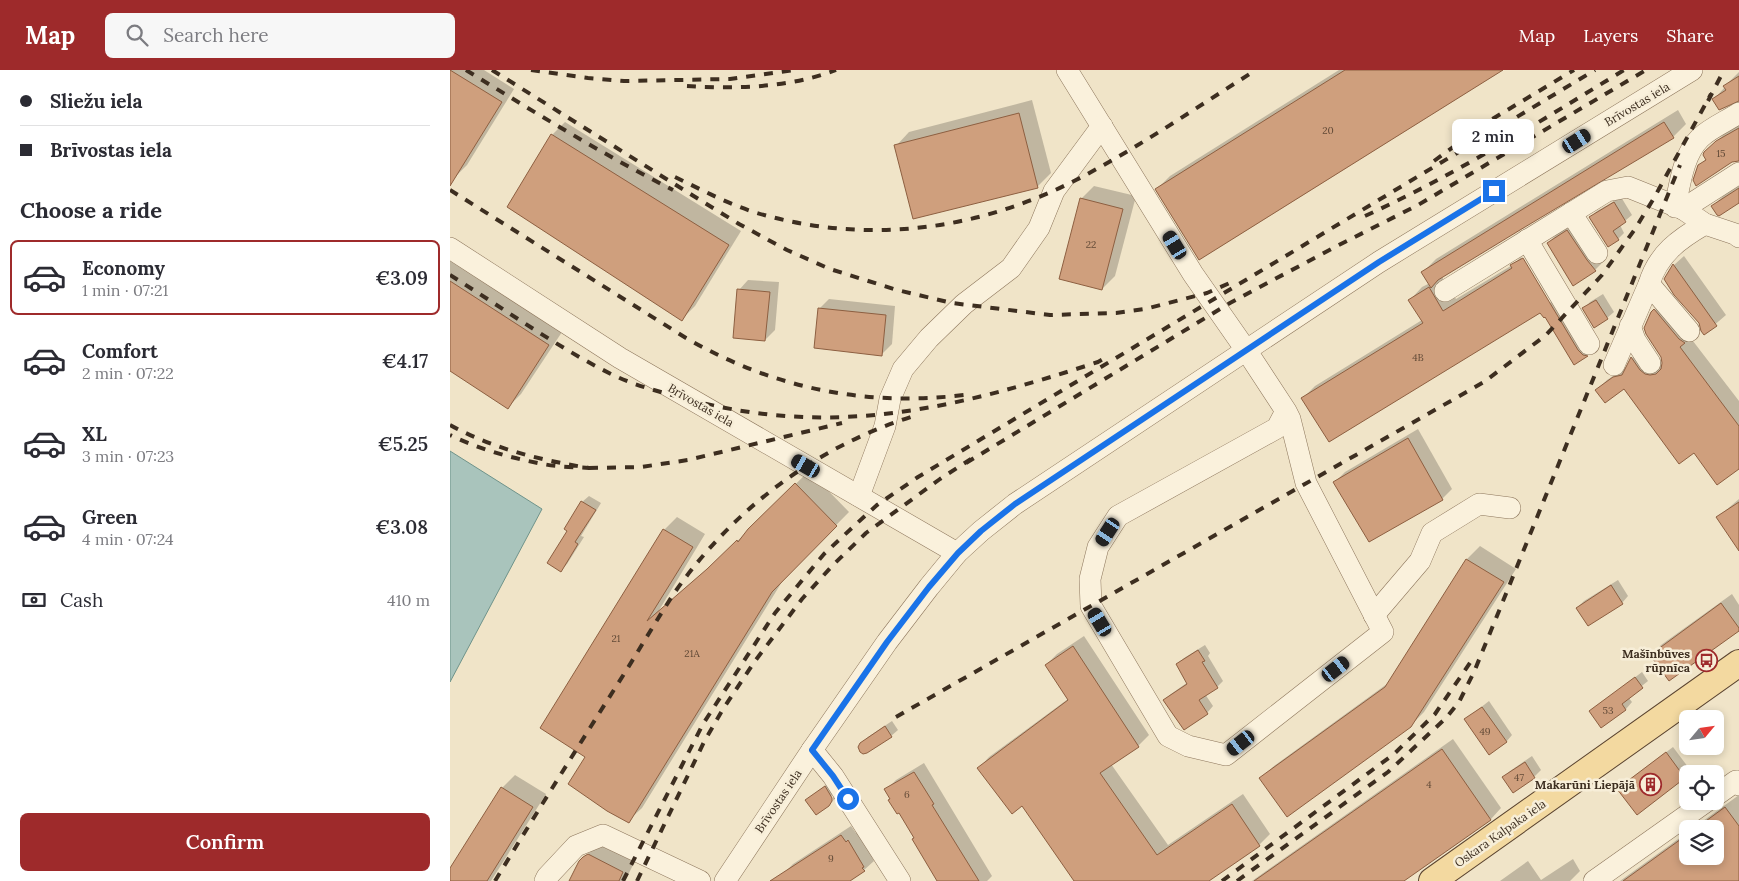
<!DOCTYPE html>
<meta charset="utf-8">
<style>
body{margin:0;font-family:Lora,serif;background:#f7f7f7;color:#2b2b33;height:100vh;display:flex;flex-direction:column;font-size:19px;white-space:nowrap}
*{box-sizing:border-box;margin:0}
p{font-size:16px;color:#7c7c81}
.icon{flex:none;width:28px;height:28px;fill:none;stroke:currentColor;stroke-width:2;stroke-linecap:round;stroke-linejoin:round}
.map{position:relative;flex:1;overflow:hidden}
.sheet{display:flex;flex-direction:column;background:#fff;width:450px}
.sheet>*{flex:none}
.banner{display:grid;align-content:center;height:110px;padding:0 20px;background:#fff}
.needle{width:32px;rotate:61deg}
.controls{position:absolute;left:1229px;top:640px;display:grid;gap:10px}
.controls a{display:grid;place-items:center;width:45px;height:45px;border-radius:8px;background:#fff;box-shadow:0 2px 8px #0003;font-size:25px}
.end{position:absolute;width:22px;height:22px;margin:-11px;border:6px solid #1a73e8;background:#fff;box-shadow:0 0 0 2px #fff}
.from{border-radius:50%}
.bubble{position:absolute;height:35px;border-radius:8px;background:#fff;box-shadow:0 2px 8px #0003;font-size:16px;font-weight:600;line-height:35px;text-align:center}
.car{position:absolute;width:15px;height:30px;margin:-15px -8px;border-radius:6px;box-shadow:0 0 4px 1px #0007;background:linear-gradient(#222 24%,#8ab4d8 0 40%,#222 0 76%,#8ab4d8 0 86%,#222 0)}
.banner b{display:flex;align-items:center;gap:18px;height:48px;font-size:19px}
.banner b+b{border-top:1px solid #e1e1e2}
.banner i{width:12px;height:12px;background:#2b2b33}
ul{padding:0;list-style:none}
li{display:flex;align-items:center;gap:15px;height:75px;margin:0 10px 8px;padding:0 10px;border:2px solid transparent;border-radius:8px}
li div{flex:1}
li b{display:block;font-size:19px}
li em{font-style:normal;font-weight:600}
li.on{border-color:#9e2a2b}
li>.icon{width:45px;height:45px;stroke-width:1.5}
h2{padding:0 20px;font-size:22px;line-height:60px}
.pay{display:flex;align-items:center;gap:12px;height:55px;padding:0 20px;font-size:19px}
.pay p{margin-inline-start:auto}
.button{display:flex;gap:10px;margin-top:auto;padding:10px 20px}
.button a{flex:1;height:58px;border-radius:8px;background:#9e2a2b;color:#fff;font-size:20px;font-weight:600;line-height:58px;text-align:center}
header{display:flex;align-items:center;gap:30px;box-sizing:border-box;height:70px;padding:0 25px;background:#9e2a2b;color:#fff}
header strong{font-size:24px}
nav{display:flex;gap:28px;margin-inline-start:auto;font-size:18px}
.search{width:350px;height:45px;background:#f7f7f7;display:flex;align-items:center;gap:12px;box-sizing:border-box;padding:0 18px;border-radius:8px;color:#7c7c81;font-size:19px}
main{display:flex;flex:1;min-height:0}
.map>svg:first-child{display:block}
.water{fill:#a9c4bc;stroke:#6f938a}
.shadow{fill:#0003}
.building{fill:#cf9f7d;stroke:#8d5f41}
.lines{fill:none;stroke-linecap:round;stroke-linejoin:round}
.minor-casing{stroke:#8d765c;stroke-width:22}
.major-casing{stroke:#5b4430;stroke-width:28}
.minor{stroke:#faf1dc;stroke-width:21}
.major{stroke:#f3d9a0;stroke-width:26}
.rail{stroke:#3d2e20;stroke-width:4;stroke-dasharray:9 9;stroke-linecap:butt}
.route{stroke:#1a73e8;stroke-width:6}
.labels{text-anchor:middle;dominant-baseline:central;stroke-width:5;stroke-linejoin:round;paint-order:stroke}
.number-label{font-size:10px;fill:#624a37}
.street-label{font-size:12px;fill:#3d2e20;stroke:#f7eed8}
.poi-label{font-size:12px;font-weight:bold;fill:#3d2e20;stroke:#f7eed8;text-anchor:end}
</style>
<header>
<strong>Map</strong>
<div class="search"><svg class="icon" aria-label="search" viewBox="0 0 24 24"><circle cx="10" cy="10" r="6"/><path d="M15 15l6 6"/></svg>Search here</div>
<nav><a>Map</a><a>Layers</a><a>Share</a></nav>
</header>
<main>
<section class="sheet">
<div class="banner">
<b><i class="from"></i>Sliežu iela</b>
<b><i></i>Brīvostas iela</b>
</div>
<h2>Choose a ride</h2>
<ul>
<li class="on"><svg class="icon" aria-label="car" viewBox="0 0 24 24"><path d="M5 17H2v-5l4-1 3-4h7l3 4 3 1v5h-3M9 17h6M6 11h13"/><circle cx="7" cy="17" r="2"/><circle cx="17" cy="17" r="2"/></svg><div><b>Economy</b><p>1 min · 07:21</p></div><em>€3.09</em></li>
<li><svg class="icon" aria-label="car" viewBox="0 0 24 24"><path d="M5 17H2v-5l4-1 3-4h7l3 4 3 1v5h-3M9 17h6M6 11h13"/><circle cx="7" cy="17" r="2"/><circle cx="17" cy="17" r="2"/></svg><div><b>Comfort</b><p>2 min · 07:22</p></div><em>€4.17</em></li>
<li><svg class="icon" aria-label="car" viewBox="0 0 24 24"><path d="M5 17H2v-5l4-1 3-4h7l3 4 3 1v5h-3M9 17h6M6 11h13"/><circle cx="7" cy="17" r="2"/><circle cx="17" cy="17" r="2"/></svg><div><b>XL</b><p>3 min · 07:23</p></div><em>€5.25</em></li>
<li><svg class="icon" aria-label="car" viewBox="0 0 24 24"><path d="M5 17H2v-5l4-1 3-4h7l3 4 3 1v5h-3M9 17h6M6 11h13"/><circle cx="7" cy="17" r="2"/><circle cx="17" cy="17" r="2"/></svg><div><b>Green</b><p>4 min · 07:24</p></div><em>€3.08</em></li>
</ul>
<div class="pay"><svg class="icon" aria-label="cash" viewBox="0 0 24 24"><path d="M3 7h18v10H3z"/><circle cx="12" cy="12" r="2"/></svg>Cash<p>410 m</p></div>
<div class="button"><a>Confirm</a></div>
</section>
<div class="map">
<svg width="1289" height="811" viewBox="0 0 1289 811">
<rect width="100%" height="100%" fill="#f0e4c8"/>
<polygon class="water" points="0,381 92,439 0,612"/>
<g class="shadow">
<polygon points="0,0 34,0 64,19 17,95 3,109 0,106"/>
<polygon points="889,0 1051,0 707,119 720,106"/>
<polygon points="1289,2 1289,29 1264,29 1275,17 1275,16"/>
<polygon points="582,30 601,103 588,116 446,76 459,62"/>
<polygon points="1228,40 1236,54 1223,67 992,207 1006,229 1064,194 1071,187 1099,234 1101,232 1073,185 1074,183 1149,274 1137,285 1124,293 1096,246 1091,241 853,328 865,316 972,250 960,230 972,217 980,213 973,202 986,189"/>
<polygon points="115,52 291,161 245,236 232,249 102,65"/>
<polygon points="1289,54 1289,89 1249,96 1257,88 1260,78 1274,64"/>
<polygon points="1289,114 1289,132 1263,136 1276,123"/>
<polygon points="644,116 686,126 665,206 652,219 631,129"/>
<polygon points="1171,127 1182,145 1170,155 1174,163 1168,169 1140,147 1147,141"/>
<polygon points="1128,151 1155,190 1145,200 1098,173 1108,163"/>
<polygon points="1234,186 1276,245 1255,263 1250,252 1216,209 1224,195"/>
<polygon points="0,189 112,262 71,324 58,337 0,299"/>
<polygon points="298,210 329,212 325,260 315,270 289,220"/>
<polygon points="1153,224 1164,242 1157,248 1134,239 1140,232"/>
<polygon points="379,229 445,236 442,274 432,284 369,239"/>
<polygon points="1213,232 1289,331 1289,398 1244,381 1174,317 1147,320 1157,310 1178,296 1182,288 1192,278 1206,294 1213,295 1202,243"/>
<polygon points="968,359 1002,419 992,429 885,412 895,402"/>
<polygon points="359,401 399,442 335,507 192,738 178,751 137,686 91,658 214,460 227,447 255,464 208,542 272,486"/>
<polygon points="139,426 151,433 131,466 134,467 117,494 110,501 119,461 132,432"/>
<polygon points="1289,429 1289,479 1268,447"/>
<polygon points="1030,476 1066,499 974,642 960,656 810,709 824,696 941,611 1017,489"/>
<polygon points="1168,510 1178,526 1172,533 1127,538 1134,531"/>
<polygon points="1282,524 1289,535 1289,559 1201,585 1211,575"/>
<polygon points="634,566 699,665 688,676 661,694 718,775 793,724 820,764 809,775 757,811 625,811 572,735 529,698 539,687 618,629 596,595 607,584"/>
<polygon points="755,575 760,583 758,586 773,611 767,617 755,624 763,636 757,643 714,630 721,624 738,612 727,594 734,588"/>
<polygon points="1192,602 1198,611 1178,627 1182,632 1176,639 1152,656 1141,641"/>
<polygon points="1039,631 1062,665 1056,672 1016,649"/>
<polygon points="442,651 448,660 441,666 411,674 418,667"/>
<polygon points="1003,669 1051,738 1041,749 952,811 802,811"/>
<polygon points="1223,677 1241,701 1234,707 1175,713"/>
<polygon points="1082,686 1091,700 1084,707 1063,721 1054,707 1060,701"/>
<polygon points="474,693 542,806 537,811 489,811 465,768 436,720 446,710"/>
<polygon points="65,705 96,724 41,811 0,811 0,801 52,718"/>
<polygon points="381,711 388,721 385,728 382,732 385,722 383,721 379,735 366,744 357,730"/>
<polygon points="1289,725 1289,811 1170,811 1238,762 1238,786 1265,786 1265,759 1242,759"/>
<polygon points="401,756 406,763 408,761 423,786 422,787 424,791 414,800 398,811 338,811 333,804 343,794"/>
<polygon points="148,774 186,789 175,811 121,811 130,792"/>
<polygon points="1123,789 1130,801 1120,811 1050,811 1078,791 1091,810"/>
</g>
<g class="building">
<polygon points="0,0 52,32 0,116"/>
<polygon points="895,0 1053,0 749,190 705,119"/>
<polygon points="1289,6 1289,31 1269,40 1262,29 1276,20 1273,16"/>
<polygon points="569,43 588,118 463,149 444,75"/>
<polygon points="1214,52 1224,68 1070,160 988,210 981,218 971,202"/>
<polygon points="1289,58 1289,91 1282,92 1246,116 1243,110 1248,95 1256,90 1253,85 1254,82 1266,71"/>
<polygon points="101,64 279,175 232,251 57,137"/>
<polygon points="1289,118 1289,133 1269,146 1267,145 1261,136"/>
<polygon points="630,128 673,139 652,220 609,209"/>
<polygon points="1164,132 1176,152 1163,161 1169,170 1158,177 1139,147"/>
<polygon points="1117,160 1137,190 1146,201 1123,216 1097,173"/>
<polygon points="1073,188 1128,280 1133,285 1138,286 1124,295 1095,247 1094,248 1090,243 879,372 851,328 973,253 958,230 979,217 993,241 1062,198 1060,195"/>
<polygon points="1223,194 1267,256 1254,265 1251,261 1249,253 1224,225 1214,209"/>
<polygon points="0,211 99,275 58,339 0,301"/>
<polygon points="287,219 320,222 315,271 283,268"/>
<polygon points="1146,230 1158,249 1144,258 1132,238"/>
<polygon points="368,238 436,245 432,286 364,278"/>
<polygon points="1204,239 1229,269 1235,273 1230,277 1289,356 1289,399 1267,415 1244,383 1229,394 1174,319 1155,333 1145,320 1163,307 1172,305 1181,287 1190,300 1195,304 1200,305 1206,304 1211,299 1212,293 1211,287 1196,264 1194,258 1201,242"/>
<polygon points="958,368 993,430 919,472 883,412"/>
<polygon points="345,413 387,456 322,522 179,753 157,741 118,714 135,687 90,658 213,459 243,477 197,551 257,499 287,470 288,472 298,459"/>
<polygon points="131,431 146,440 125,472 128,474 111,502 97,493 117,461 114,459"/>
<polygon points="1289,432 1289,481 1266,447"/>
<polygon points="1016,489 1054,512 961,657 837,747 809,708 935,617"/>
<polygon points="1161,515 1173,534 1138,556 1126,538"/>
<polygon points="1271,533 1289,558 1289,561 1219,611 1200,585"/>
<polygon points="623,576 689,677 650,703 707,785 782,734 810,776 759,811 624,811 572,736 562,744 527,698 618,630 595,595"/>
<polygon points="748,580 755,591 752,592 768,618 749,630 758,644 734,660 713,630 737,614 726,594"/>
<polygon points="1185,607 1193,618 1172,634 1176,640 1151,658 1139,641"/>
<polygon points="1032,637 1057,672 1039,685 1014,649"/>
<polygon points="435,656 442,667 417,683 413,684 410,682 408,677 410,673"/>
<polygon points="992,679 1041,750 954,811 804,811"/>
<polygon points="1216,682 1235,708 1187,745 1167,719"/>
<polygon points="1075,692 1085,708 1063,723 1052,707"/>
<polygon points="464,702 484,734 482,735 529,811 487,811 462,769 464,768 449,743 447,744 438,730 440,729 434,719"/>
<polygon points="375,716 382,728 382,731 379,736 366,745 355,730"/>
<polygon points="51,717 83,737 37,811 0,811 0,798"/>
<polygon points="1275,737 1289,756 1289,811 1173,811 1238,764 1238,786 1265,786 1265,759 1245,759"/>
<polygon points="391,765 396,772 398,770 414,797 412,798 415,801 400,811 320,811"/>
<polygon points="138,784 173,802 169,811 119,811 129,791 133,787"/>
</g>
<g class="lines">
<defs>
<g id="minor">
<polyline points="617,0 743,204 796,280 836,341 840,349 856,413 933,562 776,685 738,676 718,666 641,536 640,509 648,477 668,446 827,358 836,341"/>
<path d="M1225,137C1230,114 1233,85 1250,68C1260,58 1277,51 1289,43"/>
<polyline points="1233,139 1289,103"/>
<polyline points="1121,143 1147,183"/>
<polyline points="1077,170 1139,274"/>
<polyline points="0,178 170,288 507,483"/>
<polyline points="1199,214 1239,261"/>
<polyline points="995,221 1157,121 1178,117 1233,139 1255,154 1285,164 1289,167"/>
<polyline points="1180,256 1185,270 1200,293"/>
<path d="M1164,295L1199,214C1208,184 1229,169 1255,154"/>
<polyline points="409,426 435,356 440,329 453,299 479,268 514,234 561,198 589,158 604,121 652,56"/>
<polyline points="924,545 970,491 982,463 1029,434 1060,438"/>
<polyline points="362,680 383,706 450,811"/>
<polyline points="1265,726 1286,711 1289,715"/>
<polyline points="95,811 97,807 126,776 153,765 250,811"/>
<polyline points="275,811 362,680 437,572 479,517 507,483 531,461 565,434 929,192 1242,0"/>
<polyline points="1144,811 1257,731"/>
</g>
<polyline id="major" points="982,811 1289,593"/>
</defs>
<use href="#minor" class="minor-casing"/>
<use href="#major" class="major-casing"/>
<use href="#minor" class="minor"/>
<use href="#major" class="major"/>
<g class="rail">
<path d="M16,0C84,42 152,84 223,120"/>
<polyline points="42,0 242,125 289,154 337,180 380,199 447,220 502,233 600,245 666,243 695,239 757,223 782,212"/>
<polyline points="81,0 138,8 174,11 280,9 345,0"/>
<path d="M237,16C286,19 339,18 386,0"/>
<polyline points="1258,31 1274,0"/>
<polyline points="984,91 1039,51 1124,0"/>
<path d="M225,107C252,120 278,134 307,143C416,175 526,161 626,110C688,78 747,37 806,0"/>
<path d="M0,120L236,268C323,318 414,337 514,325"/>
<path d="M915,146C1005,105 1089,52 1174,0"/>
<path d="M0,205C53,238 105,276 161,304C185,316 211,322 237,329C384,369 507,338 648,292L655,288"/>
<path d="M0,355C44,379 90,390 139,398C124,397 108,397 93,394C61,388 29,379 0,365"/>
<polyline points="516,393 780,233 885,177 968,135 1196,0"/>
<polyline points="139,398 191,397 238,390 392,353"/>
<polyline points="446,647 1034,312 1096,265 1152,205 1185,159 1204,128 1261,24"/>
<path d="M45,811C85,745 126,680 167,615C187,584 205,552 225,522C283,439 367,376 464,346"/>
<polyline points="173,811 253,654 325,543 374,484 404,456 427,435 468,407 1145,0"/>
<polyline points="187,811 254,672 273,639 305,591 352,529 383,495 416,463 490,409 521,389"/>
<polyline points="772,811 944,684 985,644 1024,587"/>
<polyline points="787,811 938,702 996,648 1009,632 1024,602 1051,536 1230,95"/>
</g>
</g>
<g class="lines">
<polyline class="route" points="398,729 383,706 362,680 437,572 479,517 508,483 531,461 565,434 929,192 1044,121"/>
</g>
<defs>
<symbol id="bus-ring" viewBox="-11 -11 22 22"><circle r="9.5" fill="#f7eed8" stroke="#9e2a2b" stroke-width="1.5"/><path d="M-5-6H5V4H4V6H2V4H-2V6H-4V4H-5ZM-3.5-4V0h7V-4ZM-3.5 1.2v1.5H-2V1.2ZM2 1.2v1.5H3.5V1.2Z" fill="#9e2a2b"/></symbol>
<symbol id="building-ring" viewBox="-11 -11 22 22"><circle r="9.5" fill="#f7eed8" stroke="#9e2a2b" stroke-width="1.5"/><path d="M-4-6H4V6H1V3H-1V6H-4ZM-2.5-4.3h1.7v1.8h-1.7ZM.8-4.3h1.7v1.8H.8ZM-2.5-1h1.7V.8h-1.7ZM.8-1h1.7V.8H.8Z" fill="#9e2a2b"/></symbol>
</defs>
<g fill-rule="evenodd">
<use href="#bus-ring" x="1244" y="578" width="25" height="25"/>
<use href="#building-ring" x="1188" y="702" width="25" height="25"/>
</g>
<g class="labels">
<g class="number-label">
<text x="878" y="60">20</text>
<text x="1271" y="83">15</text>
<text x="641" y="174">22</text>
<text x="968" y="287">4B</text>
<text x="166" y="568">21</text>
<text x="242" y="583">21A</text>
<text x="1158" y="640">53</text>
<text x="1035" y="661">49</text>
<text x="1069" y="707">47</text>
<text x="979" y="714">4</text>
<text x="457" y="724">6</text>
<text x="381" y="788">9</text>
</g>
<g class="street-label">
<text transform="translate(1187 34) rotate(-31)">Brīvostas iela</text>
<text transform="translate(251 335) rotate(30)">Brīvostas iela</text>
<text transform="translate(328 731) rotate(-56)">Brīvostas iela</text>
<text transform="translate(1050 763) rotate(-35)">Oskara Kalpaka iela</text>
</g>
<g class="poi-label">
<text x="1240" y="583">Mašīnbūves<tspan x="1240" dy="14">rūpnīca</tspan></text>
<text x="1185" y="714">Makarūni Liepājā</text>
</g>
</g>
</svg>
<div class="controls">
<a><svg class="needle" viewBox="-14 -14 28 28"><path d="M0-13l5 13h-10z" fill="#e53935"/><path d="M0 13l5-13h-10z" fill="#7c7c81"/></svg></a>
<a><svg class="icon" aria-label="locate" viewBox="0 0 24 24"><circle cx="12" cy="12" r="6"/><path d="M12 2v4M12 18v4M2 12h4M18 12h4"/></svg></a>
<a><svg class="icon" aria-label="layers" viewBox="0 0 24 24"><path d="M12 4l9 5-9 5-9-5zM3 14l9 5 9-5"/></svg></a>
</div>
<i class="end from" style="left:398px;top:729px"></i>
<i class="end" style="left:1044px;top:121px"></i>
<div class="bubble" style="left:1002px;top:49px;width:82px">2 min</div>
<i class="car" style="left:1127px;top:71px;rotate:58deg"></i>
<i class="car" style="left:725px;top:175px;rotate:329deg"></i>
<i class="car" style="left:356px;top:396px;rotate:300deg"></i>
<i class="car" style="left:658px;top:462px;rotate:213deg"></i>
<i class="car" style="left:650px;top:552px;rotate:329deg"></i>
<i class="car" style="left:886px;top:599px;rotate:52deg"></i>
<i class="car" style="left:791px;top:673px;rotate:232deg"></i>
</div>
</main>
